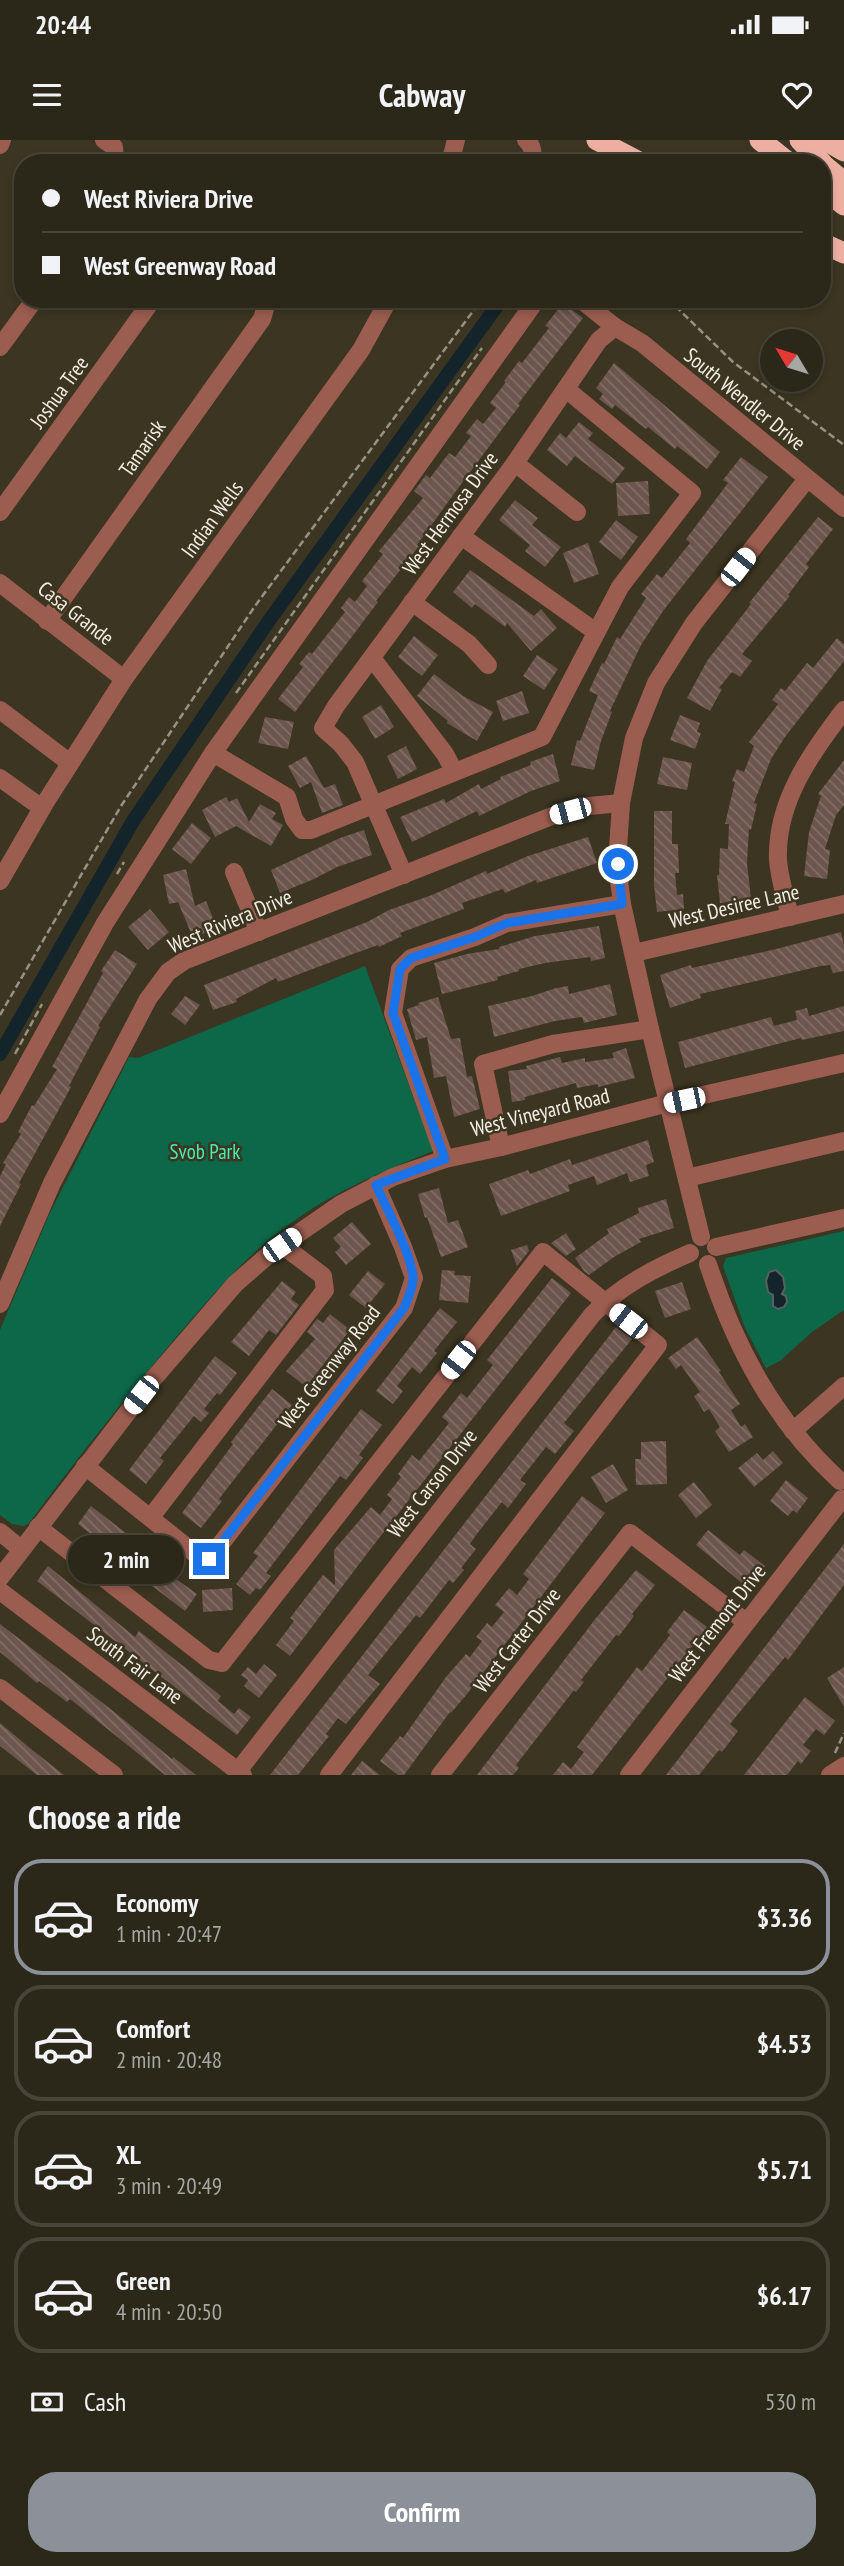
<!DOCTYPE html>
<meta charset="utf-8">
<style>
body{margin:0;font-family:"PT Sans Narrow",sans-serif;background:#343022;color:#f1f3f6;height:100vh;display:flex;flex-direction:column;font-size:26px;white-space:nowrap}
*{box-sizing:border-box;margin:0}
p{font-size:23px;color:#a6a6a2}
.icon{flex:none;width:38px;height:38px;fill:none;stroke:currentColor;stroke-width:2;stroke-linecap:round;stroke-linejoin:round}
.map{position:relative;height:1635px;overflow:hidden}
.side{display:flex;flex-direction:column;background:#2c2819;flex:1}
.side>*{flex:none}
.guide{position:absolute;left:14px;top:14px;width:817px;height:154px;border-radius:28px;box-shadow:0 4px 10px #0003,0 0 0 2px #484438;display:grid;align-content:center;height:154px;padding:0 28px;background:#2c2819}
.needle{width:46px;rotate:308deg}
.tools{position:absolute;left:760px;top:189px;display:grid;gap:14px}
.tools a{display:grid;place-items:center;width:63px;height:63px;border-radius:50%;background:#2c2819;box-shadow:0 4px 10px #0003,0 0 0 2px #484438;font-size:35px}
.end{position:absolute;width:32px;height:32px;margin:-16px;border:9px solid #1a73e8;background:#fff;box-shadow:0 0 0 4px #fff}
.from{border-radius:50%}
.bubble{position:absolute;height:49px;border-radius:24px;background:#2c2819;box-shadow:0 4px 10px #0003,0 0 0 2px #484438;font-size:23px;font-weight:600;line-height:49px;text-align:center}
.car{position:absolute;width:21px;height:42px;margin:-21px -10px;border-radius:9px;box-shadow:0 0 5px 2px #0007;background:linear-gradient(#fff 24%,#345 0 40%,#fff 0 76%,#345 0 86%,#fff 0)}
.guide b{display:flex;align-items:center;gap:24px;height:66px;font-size:26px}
.guide b+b{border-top:2px solid #484438}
.guide i{width:18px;height:18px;background:#f1f3f6}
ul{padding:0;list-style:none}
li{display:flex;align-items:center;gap:21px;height:116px;margin:0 14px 10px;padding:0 14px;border:4px solid #484438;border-radius:28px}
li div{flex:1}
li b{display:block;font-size:26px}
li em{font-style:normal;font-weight:600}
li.current{border-color:#8c9099}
li>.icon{width:63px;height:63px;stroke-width:1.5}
h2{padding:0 28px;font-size:32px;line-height:84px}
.pay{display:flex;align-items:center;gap:18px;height:77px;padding:0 28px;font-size:26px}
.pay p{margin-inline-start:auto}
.button{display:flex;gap:14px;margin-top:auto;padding:14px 28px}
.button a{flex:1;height:80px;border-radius:28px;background:#8c9099;color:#fff;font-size:28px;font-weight:600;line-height:80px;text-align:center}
.status{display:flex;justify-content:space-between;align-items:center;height:49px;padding:0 35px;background:#2c2819;direction:ltr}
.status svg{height:19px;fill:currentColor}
header{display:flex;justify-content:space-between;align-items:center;height:91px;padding:0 28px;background:#2c2819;font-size:32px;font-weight:600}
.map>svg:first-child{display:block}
.park{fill:#0d684a}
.water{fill:#14242b;stroke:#576162;stroke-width:2}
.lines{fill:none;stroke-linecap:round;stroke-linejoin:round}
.canal{stroke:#14242b;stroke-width:14}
.building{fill:url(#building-back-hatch)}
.path{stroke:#979282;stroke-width:2.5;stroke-dasharray:7 3.5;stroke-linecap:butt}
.minor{stroke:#9b5d4f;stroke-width:18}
.highway{stroke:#edafa1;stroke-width:21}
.route{stroke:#1a73e8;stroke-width:9}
.labels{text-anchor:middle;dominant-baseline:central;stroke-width:5;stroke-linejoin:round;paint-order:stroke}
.street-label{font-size:21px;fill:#f2eee2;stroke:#3b3521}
.park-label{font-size:21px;fill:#46ecb0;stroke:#3b3521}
</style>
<div class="status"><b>20:44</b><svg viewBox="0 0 49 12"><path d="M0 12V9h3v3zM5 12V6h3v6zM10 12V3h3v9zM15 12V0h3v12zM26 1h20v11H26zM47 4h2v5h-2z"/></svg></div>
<header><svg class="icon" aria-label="menu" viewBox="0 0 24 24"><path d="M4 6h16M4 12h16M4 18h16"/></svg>Cabway<svg class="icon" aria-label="heart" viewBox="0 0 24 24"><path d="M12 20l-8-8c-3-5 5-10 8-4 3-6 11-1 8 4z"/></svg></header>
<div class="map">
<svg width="844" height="1635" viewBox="0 0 844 1635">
<defs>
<pattern id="building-back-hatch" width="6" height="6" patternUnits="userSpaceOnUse" patternTransform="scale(1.75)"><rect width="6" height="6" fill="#6c554c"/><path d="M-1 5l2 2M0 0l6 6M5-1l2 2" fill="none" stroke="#816e66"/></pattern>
</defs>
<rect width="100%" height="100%" fill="#3b3521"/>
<g class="park">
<path d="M365,826L433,1011C383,1031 335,1051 291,1083C247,1114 213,1154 178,1195C126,1256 77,1319 29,1383L24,1386L12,1384L0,1375V1190L49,1075L129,917L138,918Z"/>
<polygon points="844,1091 844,1170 812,1192 780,1221 766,1228 745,1188 723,1126 726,1118"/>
</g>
<polygon class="water" points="776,1130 783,1137 785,1148 782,1154 786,1156 787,1162 784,1167 778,1169 773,1166 773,1155 768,1152 766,1141 769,1132"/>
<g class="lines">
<polyline class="canal" points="0,914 133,681 268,482 502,159"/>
</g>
<g class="building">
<polygon points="563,163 583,178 518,264 520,265 456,351 417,405 419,406 376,461 378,462 295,572 278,559 303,527 299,524 309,512 312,514 345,472 341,468 349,457 355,462 367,446 362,441 383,414 379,411 423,358 414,351 426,335 430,338 449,313 455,317 471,296 466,293 477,279 483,284 496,268 490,263 506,242 504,241 519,221 522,223 549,188 545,186"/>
<polygon points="614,223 720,312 707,329 677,306 675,309 648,287 646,289 615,265 612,269 599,259 603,254 596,248"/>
<polygon points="579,282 593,293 588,299 625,328 612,344 575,316 567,326 547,310 560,293 566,298"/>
<polygon points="741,317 768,337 663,471 641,505 610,571 612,572 601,601 594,630 571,625 577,600 580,601 598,555 589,551 602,523 604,524 617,497 620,499 646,458 641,454 657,434 662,438 690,403 686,399 728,343 723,340"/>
<polygon points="648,341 650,374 618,376 616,343"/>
<polygon points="515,360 538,378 532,385 561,407 545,427 525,411 530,405 499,380"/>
<polygon points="818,377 833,389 806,424 809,427 788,455 790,456 742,514 752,521 740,537 732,532 719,548 722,549 710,571 687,558 707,521 751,464 749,463"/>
<polygon points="616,380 638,397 621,420 599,402"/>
<polygon points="588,403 599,434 574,443 563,413"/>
<polygon points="470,430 534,476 541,469 557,488 531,511 507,483 505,487 475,464 472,468 453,452"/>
<polygon points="414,496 438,515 422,536 398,517"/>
<polygon points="837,498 844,504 844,521 785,597 771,619 754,663 757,664 751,690 749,689 747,723 751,759 720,763 717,735 719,735 720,708 728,709 729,684 725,684 735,642 732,641 737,629 744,632 754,606 749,602 778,564 772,560 781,548 785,551 807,523 813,528"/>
<polygon points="537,515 558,529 544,550 523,536"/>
<polygon points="434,534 463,556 493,572 477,601 447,583 448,581 417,556"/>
<polygon points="522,551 529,573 503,581 496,561"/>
<polygon points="381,565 394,587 375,599 362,577"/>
<polygon points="680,575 700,583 697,592 701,593 695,609 670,600"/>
<polygon points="265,577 294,582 288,609 258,603"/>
<polygon points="406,606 417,629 398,639 387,616"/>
<polygon points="553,614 560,641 531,651 479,676 477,671 412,702 400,677 444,659 446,663 479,644 481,649 501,639 500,637 531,625 530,622"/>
<polygon points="306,616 324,648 335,644 343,665 322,673 311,642 300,648 288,626"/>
<polygon points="663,617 692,623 687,650 657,644"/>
<polygon points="844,620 844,665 836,675 825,709 830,710 827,739 804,736 809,692 821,656 818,654"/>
<polygon points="226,657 229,662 237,658 249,682 260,664 276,673 272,679 283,685 271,706 236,686 215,697 202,670"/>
<polygon points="654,671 672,671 672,704 678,704 679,733 675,733 677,755 683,754 684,769 657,772 654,745"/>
<polygon points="192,683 211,698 191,724 172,709"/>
<polygon points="364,690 372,715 337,727 314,739 280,753 271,730 340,698"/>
<polygon points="588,697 597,723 537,743 536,740 505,753 503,749 462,763 464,769 400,793 402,796 379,807 378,805 342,818 278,842 276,838 236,859 237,862 213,870 204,845 367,782 389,770 432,755 486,731 487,734 528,716"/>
<polygon points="186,729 195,766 206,761 217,788 193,798 178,762 169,764 163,735"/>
<polygon points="150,769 169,792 148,810 128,787"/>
<polygon points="599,786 605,818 591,821 590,817 545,823 519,829 519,831 497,837 498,840 442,854 434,823 467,814 499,809 499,807 535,796"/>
<polygon points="841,792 844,805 844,831 833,833 830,825 821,826 700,854 701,858 670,868 660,835 691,825 692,828 776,809"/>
<polygon points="115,810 137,824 98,886 100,887 69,946 71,947 19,1043 21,1044 0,1086 0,1036 6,1024 3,1023 21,994 18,992 32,965 34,966 57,929 52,927 103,833 101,831"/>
<polygon points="610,844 617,875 584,883 582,877 555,881 494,897 488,866 532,856 556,848 568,846 569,854"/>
<polygon points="185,856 200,865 185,885 171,874"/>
<polygon points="438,857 451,899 460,898 467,937 472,936 480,969 454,977 446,936 434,938 427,897 416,900 407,869 419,865 418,863"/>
<polygon points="844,866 844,891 802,900 801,898 685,928 678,902 771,877 774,886 797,880 795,871 807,868 809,876"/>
<polygon points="626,908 635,938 598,947 598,944 577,948 576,943 525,957 525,960 512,962 508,931 527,929 526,926 560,917 562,923 585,918 585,922 614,918 612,913"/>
<polygon points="648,1000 654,1022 646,1025 649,1036 630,1042 627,1033 597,1045 594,1036 568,1045 570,1051 501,1076 489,1044 528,1030 530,1034 570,1019 572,1025"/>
<polygon points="439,1048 448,1083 458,1080 468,1107 441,1117 427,1077 425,1078 418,1054"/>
<polygon points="666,1059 674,1088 639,1099 641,1102 614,1117 589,1135 584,1131 575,1118 609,1093 607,1089 639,1073 638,1068"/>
<polygon points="352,1082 371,1104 346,1125 335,1112 341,1107 333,1098"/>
<polygon points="566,1093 576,1109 566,1116 551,1103"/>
<polygon points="527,1105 529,1111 517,1126 511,1110"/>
<polygon points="442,1130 455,1131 454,1135 471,1136 468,1163 439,1160"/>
<polygon points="368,1131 385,1144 366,1168 349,1155"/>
<polygon points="552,1138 571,1153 369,1411 290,1516 276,1505 294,1481 290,1478 323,1435 335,1445 334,1410 371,1367 380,1375 392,1359 387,1355 401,1337 398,1334 412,1315 419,1321 449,1283 442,1277 461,1253 467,1258 493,1225 487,1220"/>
<polygon points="282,1141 296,1152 291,1159 299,1165 276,1195 269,1190 249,1216 231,1202"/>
<polygon points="682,1142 691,1169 665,1178 655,1151"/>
<polygon points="440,1168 457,1182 434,1211 437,1213 420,1234 412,1227 397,1246 403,1251 393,1264 376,1251"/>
<polygon points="330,1174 350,1190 306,1247 286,1231 315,1199 307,1192 317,1179 323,1183"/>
<polygon points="616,1187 632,1199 564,1283 574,1291 555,1314 546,1307 520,1340 526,1344 508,1368 502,1362 476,1395 470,1404 476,1409 461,1428 464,1430 453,1443 449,1440 420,1478 416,1475 368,1535 380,1544 346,1584 338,1578 326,1594 329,1596 298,1635 270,1635"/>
<polygon points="697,1197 721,1231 719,1232 740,1264 731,1270 741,1287 745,1284 753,1297 729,1312 715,1291 720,1287 709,1269 704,1272 694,1256 700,1252 681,1225 676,1229 668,1218"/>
<polygon points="215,1216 237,1233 220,1255 217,1253 204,1269 209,1273 201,1282 194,1276 160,1318 164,1321 146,1344 129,1330"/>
<polygon points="272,1249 292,1265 219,1359 222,1361 201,1388 182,1373 233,1304 231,1302"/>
<polygon points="361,1269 382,1285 359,1315 363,1318 346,1340 340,1336 266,1433 271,1436 260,1450 256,1448 250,1455 236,1444 258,1416 253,1413"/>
<polygon points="666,1301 667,1344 636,1345 635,1319 641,1319 641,1302"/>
<polygon points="773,1311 783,1323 754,1347 738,1328 757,1313 763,1320"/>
<polygon points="613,1324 628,1350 606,1363 591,1337"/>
<polygon points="786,1340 808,1358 797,1373 793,1370 788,1376 770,1361"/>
<polygon points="694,1342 712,1365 696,1378 678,1355"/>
<polygon points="582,1356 605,1373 467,1554 451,1573 450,1572 404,1635 398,1635 380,1621 400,1596 403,1598 446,1537 466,1514 470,1517 482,1501 476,1497 487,1483 492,1487 504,1472 495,1465 509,1448 517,1455 529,1439 523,1434"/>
<polygon points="91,1366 166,1424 162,1429 197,1454 185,1471 127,1427 120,1436 111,1430 118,1421 103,1409 106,1406 78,1384"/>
<polygon points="708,1390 740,1415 744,1410 765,1426 748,1448 696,1405"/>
<polygon points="844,1404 844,1445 788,1520 785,1517 730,1584 738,1591 722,1612 719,1610 699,1635 666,1635"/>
<polygon points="48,1426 135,1497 139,1491 221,1556 218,1561 234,1574 239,1568 251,1577 237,1595 37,1441"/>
<polygon points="636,1430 655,1445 632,1474 634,1476 619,1496 616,1495 581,1540 584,1542 576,1552 574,1550 516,1625 519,1628 513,1635 477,1635 596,1478"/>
<polygon points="232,1448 233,1470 203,1472 202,1450"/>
<polygon points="684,1470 707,1487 592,1635 553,1635 563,1622 571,1629 584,1612 577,1607 637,1527 642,1531 670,1495 667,1492"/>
<polygon points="0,1484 108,1567 172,1619 173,1617 196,1635 165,1635 70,1559 67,1562 39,1541 37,1543 0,1512"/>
<polygon points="264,1524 277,1535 259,1558 244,1546 248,1540 241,1535 248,1527 256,1534"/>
<polygon points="844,1527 844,1567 827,1538"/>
<polygon points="805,1557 835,1581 824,1595 816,1589 803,1605 811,1611 801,1624 798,1621 787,1635 744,1635"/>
<polygon points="0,1583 31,1609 64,1635 37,1635 0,1606"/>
<polygon points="362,1621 380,1635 351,1635"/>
</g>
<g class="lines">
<g class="path">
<polyline points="668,159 733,222 844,305"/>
<polyline points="236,553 482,208"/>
<polyline points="117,734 124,722"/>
<polyline points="0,875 121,666 255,466 482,159"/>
<polyline points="15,914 42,864"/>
<polyline points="835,1613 844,1593"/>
</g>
<g class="minor">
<polyline points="104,0 114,7 115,23"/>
<path d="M526,0C534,7 533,13 531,23"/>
<polyline points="0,5 2,0"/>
<polyline points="450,23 456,0"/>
<polyline points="580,159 615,187 642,203 844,368"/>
<polyline points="0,207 35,159"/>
<polyline points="515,323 577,372"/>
<polyline points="0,372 153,159"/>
<polyline points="461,396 596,492"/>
<polyline points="0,443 124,539"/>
<polyline points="412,462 469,504 488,525"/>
<polyline points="47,481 262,179 268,159"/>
<polyline points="372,518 445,614 454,631"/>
<polyline points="0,570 70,623"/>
<polyline points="213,613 287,657 294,679 302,690 311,690 542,597 620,447 692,353 566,249"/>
<polyline points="0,638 42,668"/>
<polyline points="234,732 259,792"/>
<polyline points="404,735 355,622 341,604 323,588 336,566 515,323 599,200 615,187"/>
<polyline points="0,741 45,663 124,539 361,210 389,159"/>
<path d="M790,777C786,758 779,738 778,719C776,662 811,613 844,570"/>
<polyline points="634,813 844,764"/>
<polyline points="0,974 105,783 213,613 537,159"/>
<polyline points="501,1007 483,924 553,904 650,889"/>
<polyline points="445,1019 393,873 400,829 411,818 475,797 507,783 622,764"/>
<polyline points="687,1038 844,1001"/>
<polyline points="701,1097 650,889 622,764 617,724 621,663 634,598 656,543 694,483 807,339"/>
<polyline points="716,1107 844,1078"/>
<path d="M708,1124C735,1207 774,1281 840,1341"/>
<polyline points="0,1164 52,1043 148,859 168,832 184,821 552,676 589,666 621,663"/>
<polyline points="793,1291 844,1246"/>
<polyline points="85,1326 193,1412 209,1419 404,1168 414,1138 403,1107 376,1045"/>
<polyline points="151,1377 325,1150 323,1136 282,1105"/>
<polyline points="38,1387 209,1520 222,1523 543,1112 658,1205 329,1635"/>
<polyline points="0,1392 21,1409"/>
<polyline points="0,1438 154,1238 235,1144 273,1111 341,1064 393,1037 445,1019 501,1007 668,963 844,923"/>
<polyline points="0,1451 243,1635"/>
<polyline points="0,1548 114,1635"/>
<path d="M238,1631L592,1175C620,1146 653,1129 690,1113"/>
<polyline points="440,1635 630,1393 746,1482"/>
<polyline points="629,1635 842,1359"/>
<polyline points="830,1635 844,1626"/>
</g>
<g class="highway">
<polyline points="597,0 641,23"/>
<polyline points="760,0 789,23"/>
<polyline points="800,0 822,23"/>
<polyline points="825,0 844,11"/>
<polyline points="822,24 844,42"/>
<polyline points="822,48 844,65"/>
<polyline points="822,103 844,113"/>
</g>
</g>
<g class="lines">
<path class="route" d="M209,1419L404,1168C408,1159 414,1146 413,1137C410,1110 387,1070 376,1045L445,1019L393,873L400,829L411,818L475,797L507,783L622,764L618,724"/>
</g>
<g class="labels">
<g class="street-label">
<text transform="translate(59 252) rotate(-54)">Joshua Tree</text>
<text transform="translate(745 259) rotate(39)">South Wendler Drive</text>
<text transform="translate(142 308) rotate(-55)">Tamarisk</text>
<text transform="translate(450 373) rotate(-54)">West Hermosa Drive</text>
<text transform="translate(212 379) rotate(-54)">Indian Wells</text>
<text transform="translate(76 473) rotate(38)">Casa Grande</text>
<text transform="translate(734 766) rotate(-13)">West Desiree Lane</text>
<text transform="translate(230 781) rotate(-23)">West Riviera Drive</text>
<text transform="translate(540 972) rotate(-14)">West Vineyard Road</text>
<text transform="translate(329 1227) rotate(-52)">West Greenway Road</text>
<text transform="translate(432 1343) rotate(-52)">West Carson Drive</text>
<text transform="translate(717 1483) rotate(-52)">West Fremont Drive</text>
<text transform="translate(517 1500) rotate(-52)">West Carter Drive</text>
<text transform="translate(135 1525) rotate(37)">South Fair Lane</text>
</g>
<g class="park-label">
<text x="205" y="1011">Svob Park</text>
</g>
</g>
</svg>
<div class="tools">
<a><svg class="needle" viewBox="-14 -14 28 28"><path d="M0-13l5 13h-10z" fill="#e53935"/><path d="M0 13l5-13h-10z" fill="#a6a6a2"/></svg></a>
</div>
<i class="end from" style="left:618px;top:724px"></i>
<i class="end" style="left:209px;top:1419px"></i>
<div class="bubble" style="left:68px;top:1395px;width:116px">2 min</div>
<i class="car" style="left:738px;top:427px;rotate:38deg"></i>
<i class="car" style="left:570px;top:671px;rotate:255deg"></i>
<i class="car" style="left:684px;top:960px;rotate:258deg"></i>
<i class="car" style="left:282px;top:1105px;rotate:55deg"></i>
<i class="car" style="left:628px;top:1181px;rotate:308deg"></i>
<i class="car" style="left:458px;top:1220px;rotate:218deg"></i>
<i class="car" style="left:141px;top:1255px;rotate:218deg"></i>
<div class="guide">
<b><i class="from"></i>West Riviera Drive</b>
<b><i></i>West Greenway Road</b>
</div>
</div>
<section class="side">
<h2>Choose a ride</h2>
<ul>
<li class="current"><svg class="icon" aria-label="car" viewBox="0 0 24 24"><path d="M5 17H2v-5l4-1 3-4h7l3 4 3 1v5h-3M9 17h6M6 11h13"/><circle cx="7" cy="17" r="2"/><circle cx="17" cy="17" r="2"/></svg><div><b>Economy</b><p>1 min · 20:47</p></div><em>$3.36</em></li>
<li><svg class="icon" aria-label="car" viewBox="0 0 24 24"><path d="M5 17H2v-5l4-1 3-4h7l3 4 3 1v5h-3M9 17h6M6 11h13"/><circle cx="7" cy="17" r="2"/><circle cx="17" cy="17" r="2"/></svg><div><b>Comfort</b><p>2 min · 20:48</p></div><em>$4.53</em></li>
<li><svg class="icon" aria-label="car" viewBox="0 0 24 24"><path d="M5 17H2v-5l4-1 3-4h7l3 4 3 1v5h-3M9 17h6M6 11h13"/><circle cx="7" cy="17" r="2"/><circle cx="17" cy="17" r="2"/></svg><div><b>XL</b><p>3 min · 20:49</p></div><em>$5.71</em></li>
<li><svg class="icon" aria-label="car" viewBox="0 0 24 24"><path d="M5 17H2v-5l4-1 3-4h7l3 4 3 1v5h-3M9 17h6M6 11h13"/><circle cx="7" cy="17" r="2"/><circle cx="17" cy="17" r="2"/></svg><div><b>Green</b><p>4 min · 20:50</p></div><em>$6.17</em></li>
</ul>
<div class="pay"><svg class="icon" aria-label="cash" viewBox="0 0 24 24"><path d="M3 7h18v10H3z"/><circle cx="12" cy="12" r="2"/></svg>Cash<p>530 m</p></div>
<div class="button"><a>Confirm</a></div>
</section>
